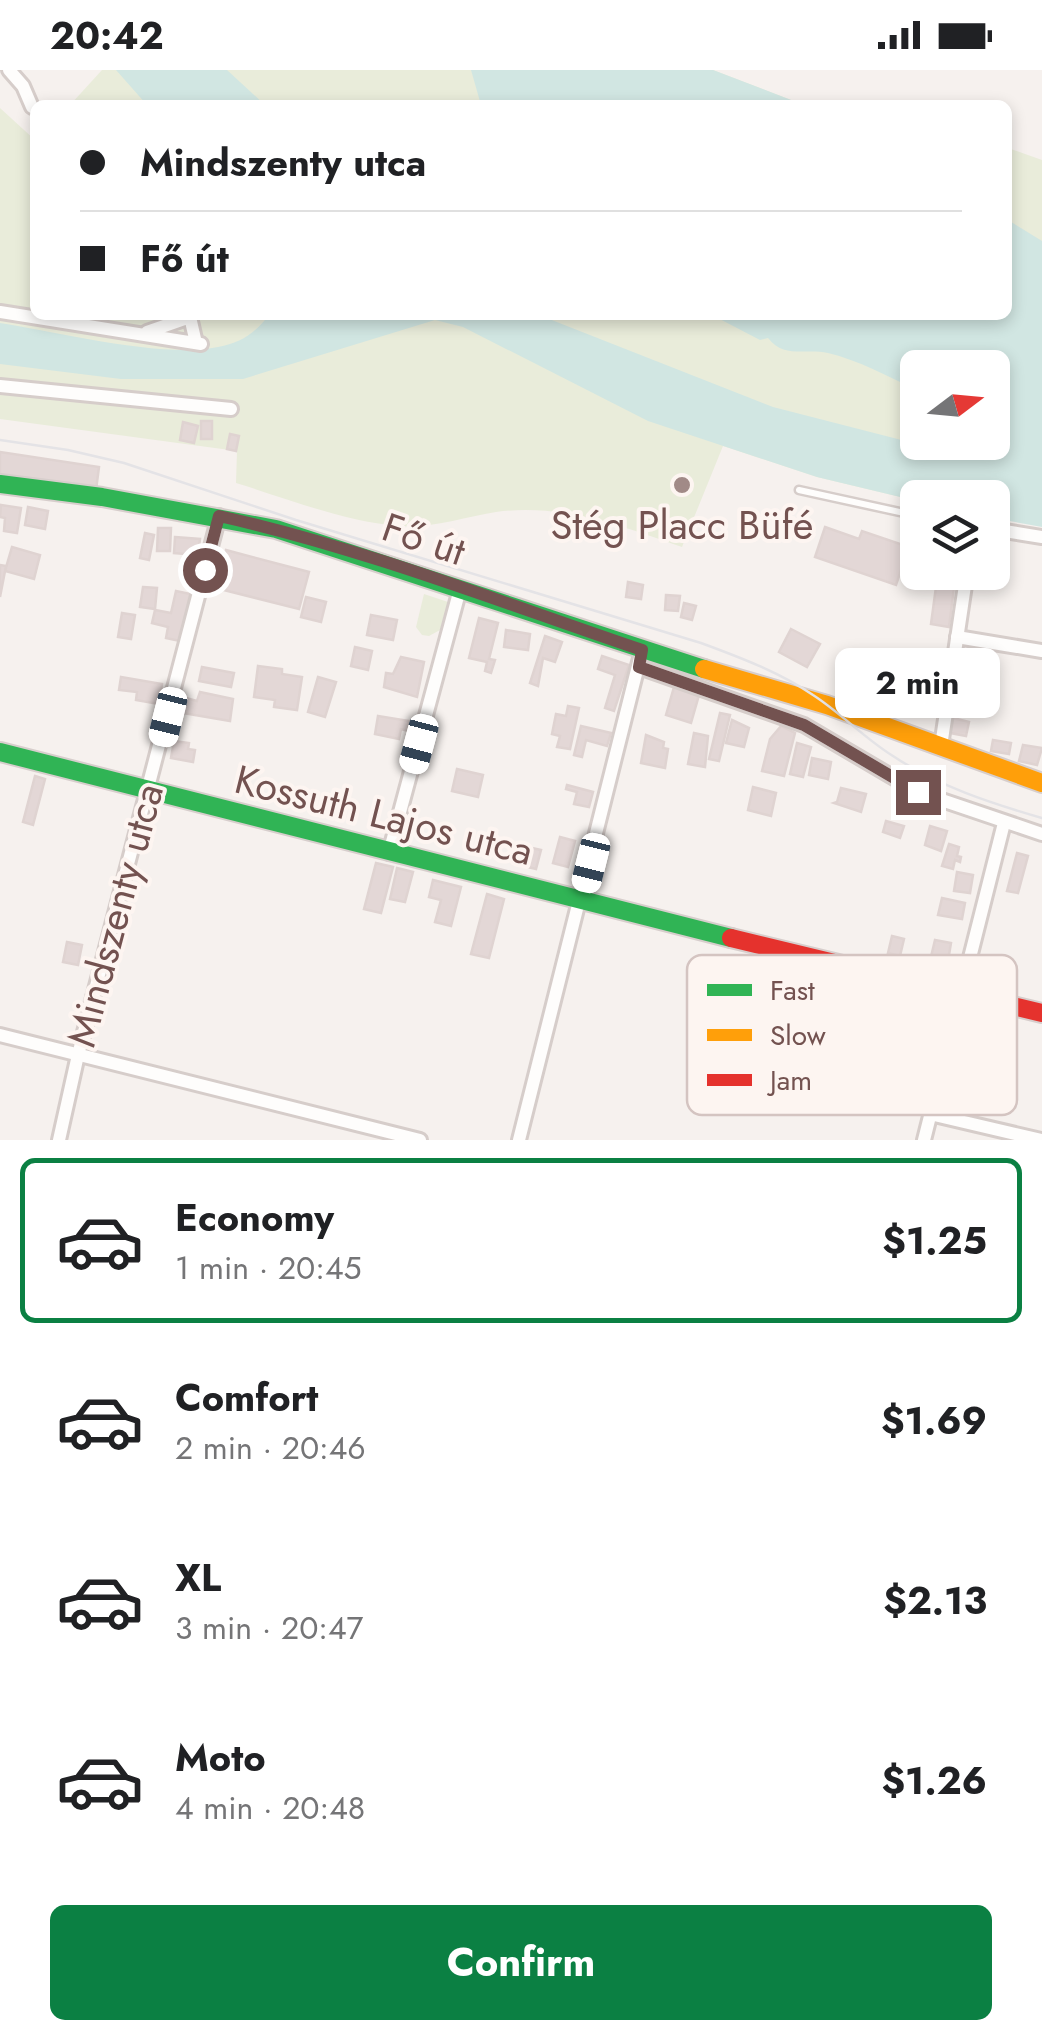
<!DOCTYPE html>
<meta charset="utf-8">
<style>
body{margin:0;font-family:Jost,sans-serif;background:#f2f2f2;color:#202124;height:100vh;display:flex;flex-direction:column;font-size:38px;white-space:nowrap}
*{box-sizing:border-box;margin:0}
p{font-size:32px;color:#757577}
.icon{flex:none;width:55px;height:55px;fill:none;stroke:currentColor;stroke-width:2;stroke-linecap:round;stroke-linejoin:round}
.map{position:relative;height:1070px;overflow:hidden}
.panel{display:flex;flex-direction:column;background:#fff;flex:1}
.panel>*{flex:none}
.banner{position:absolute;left:30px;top:30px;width:982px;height:220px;border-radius:15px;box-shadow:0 5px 15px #0003;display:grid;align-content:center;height:220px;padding:0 50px;background:#fff}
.needle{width:65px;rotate:74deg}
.controls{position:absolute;left:900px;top:280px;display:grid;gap:20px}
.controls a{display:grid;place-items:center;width:110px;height:110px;border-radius:15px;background:#fff;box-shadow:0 5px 15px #0003;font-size:50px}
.end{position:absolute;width:45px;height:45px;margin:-22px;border:12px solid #735250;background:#fff;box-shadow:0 0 0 5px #fff}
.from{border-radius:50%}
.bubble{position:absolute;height:70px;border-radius:15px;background:#fff;box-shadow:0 5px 15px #0003;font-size:32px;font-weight:700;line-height:70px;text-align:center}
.car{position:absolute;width:30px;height:60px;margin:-30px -15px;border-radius:12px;box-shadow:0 0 8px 2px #0007;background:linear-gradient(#fff 24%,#345 0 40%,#fff 0 76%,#345 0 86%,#fff 0)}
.banner b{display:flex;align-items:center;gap:35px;height:95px;font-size:38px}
.banner b+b{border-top:2px solid #e0e0e0}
.banner i{width:25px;height:25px;background:#202124}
ul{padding:18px 0 0;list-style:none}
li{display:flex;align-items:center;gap:30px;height:165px;margin:0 20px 15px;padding:0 30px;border:5px solid transparent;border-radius:15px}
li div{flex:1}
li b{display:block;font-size:38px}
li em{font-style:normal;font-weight:700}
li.active{border-color:#0b8043}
li>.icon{width:90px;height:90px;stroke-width:1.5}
.button{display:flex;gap:20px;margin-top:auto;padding:20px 50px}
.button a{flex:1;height:115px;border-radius:15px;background:#0b8043;color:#fff;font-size:40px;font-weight:700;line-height:115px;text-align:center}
.status{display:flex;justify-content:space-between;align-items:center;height:70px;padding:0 50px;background:#fff;direction:ltr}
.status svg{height:28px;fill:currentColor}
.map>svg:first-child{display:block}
.green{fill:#e9ecda}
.water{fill:#d1e6e2}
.building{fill:#e3d7d6;stroke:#dfd3d1;stroke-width:2.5}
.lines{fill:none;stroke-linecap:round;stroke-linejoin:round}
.lane-casing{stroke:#d6cdca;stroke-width:11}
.street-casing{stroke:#d6cdca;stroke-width:18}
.fast-casing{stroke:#d7cecc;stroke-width:22}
.slow-casing{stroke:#d7cecc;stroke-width:22}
.jam-casing{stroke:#d7cecc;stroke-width:22}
.lane{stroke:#fefdfc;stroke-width:6}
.street{stroke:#fefdfc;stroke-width:12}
.fast{stroke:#30b455;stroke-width:18}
.slow{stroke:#ff9f0a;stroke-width:18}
.jam{stroke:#e5322d;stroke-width:18}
.tram{stroke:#e4e3e6;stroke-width:2.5}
.route{stroke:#735250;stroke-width:12}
.poi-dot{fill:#a18a87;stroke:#fdf5f1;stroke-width:4}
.labels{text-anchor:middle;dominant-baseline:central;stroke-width:8;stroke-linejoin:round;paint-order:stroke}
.poi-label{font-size:40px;fill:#735250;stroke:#fdf5f1}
.street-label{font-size:40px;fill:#735250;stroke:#fdf5f1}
.key{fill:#fdf5f1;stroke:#d4c4c1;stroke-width:2.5}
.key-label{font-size:28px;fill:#735250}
</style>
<div class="status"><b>20:42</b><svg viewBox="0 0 49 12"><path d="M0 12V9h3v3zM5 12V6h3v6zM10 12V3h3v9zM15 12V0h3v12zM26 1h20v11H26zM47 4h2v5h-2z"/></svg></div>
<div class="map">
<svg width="1042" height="1070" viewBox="0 0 1042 1070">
<rect width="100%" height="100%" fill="#f6f1ee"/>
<g class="green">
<polygon points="102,0 713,0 804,35 70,35"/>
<path d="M0,38L35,70V245H1008V78L1042,90V336L992,298H918V372L988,373L918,428L917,431L817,407L723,376L682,477C622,456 561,433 496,442C463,447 432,459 398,456C343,451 288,429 236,413L237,381L0,349Z"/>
<polygon points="424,524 448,532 440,560 429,566 422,565 416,557"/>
</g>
<g class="water">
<polygon points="116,0 227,0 265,35 147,35"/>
<polygon points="471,0 713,0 804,35 481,35"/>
<path d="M1008,150L1042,171V457L993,448L992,428H918L917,431L817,407L648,351L463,257L435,250L243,309H121L0,294V253C57,262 165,289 218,277C241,273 255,263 269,245H539L773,337L917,374L992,372V298H918L917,320C889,307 858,290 828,283C806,278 784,289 768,268L760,270L712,245H1008Z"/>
</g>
<g class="building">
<rect x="201" y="351" width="11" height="18"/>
<polygon points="183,352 198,356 194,373 180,370"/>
<polygon points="230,364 239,366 236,381 227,379"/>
<polygon points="0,382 99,397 96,420 0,408"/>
<polygon points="1,435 21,438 17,463 4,461 5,448 0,447"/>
<polygon points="28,437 48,441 45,459 25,455"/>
<polygon points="825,457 859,469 862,461 909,477 896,515 815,487"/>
<polygon points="158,458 171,458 170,481 157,481"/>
<polygon points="145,463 154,465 149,490 140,488"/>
<polygon points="175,467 200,469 198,485 174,483"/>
<polygon points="12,477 40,485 34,509 5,501"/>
<polygon points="226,480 309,502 299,539 216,518"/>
<polygon points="0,495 6,496 0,527"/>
<polygon points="938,502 956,502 949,557 931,554"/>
<polygon points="628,512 643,515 641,529 626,527"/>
<polygon points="143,517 157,518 155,539 140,537"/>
<polygon points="176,521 190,524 180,571 166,568 168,557 152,553 155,540 171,543"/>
<polygon points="666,525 680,526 678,541 665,540"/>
<polygon points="306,527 326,532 321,552 301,547"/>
<polygon points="684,533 696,536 692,550 681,547"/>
<polygon points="122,543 135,545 131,569 118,567"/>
<polygon points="371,545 397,550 393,570 367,565"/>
<polygon points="479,548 498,553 489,589 495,590 491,603 485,601 487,592 469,588"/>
<polygon points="791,559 820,574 807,597 779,582"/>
<polygon points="506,560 530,564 528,580 504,577"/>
<polygon points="545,566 562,572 555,592 543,588 538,616 530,613"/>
<polygon points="355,577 372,581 368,600 351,596"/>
<polygon points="602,586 629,595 614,641 605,638 615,605 598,599"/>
<polygon points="401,587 424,592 417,627 384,617 386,603 393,604"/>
<polygon points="888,594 930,609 926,618 922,617 918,628 881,614"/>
<polygon points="258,596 282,599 282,604 302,607 297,640 274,637 275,630 254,627"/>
<polygon points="202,597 234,603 231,617 199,611"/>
<polygon points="121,607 162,614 159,634 136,630 137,622 119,620"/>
<polygon points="318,607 336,612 325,647 308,642"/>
<polygon points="674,617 699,625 691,653 666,645"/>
<polygon points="200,622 233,629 230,651 183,643 186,628 197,631"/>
<polygon points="568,636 579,638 570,679 557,677 560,666 552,664 556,644 566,646"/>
<polygon points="720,643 730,645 719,691 709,689"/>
<polygon points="378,646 409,651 408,661 401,659 399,669 375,664"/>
<polygon points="953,648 969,652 966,666 950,663"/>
<polygon points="732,650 749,658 744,677 726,673"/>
<polygon points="581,656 611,663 607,676 586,670 582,687 574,685"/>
<polygon points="781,656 795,663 784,706 762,701 770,669"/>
<polygon points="694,663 708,666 705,697 688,694"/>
<polygon points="646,665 664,672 663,678 668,679 665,698 641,693"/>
<polygon points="993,670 1011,673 1009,684 991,681"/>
<polygon points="174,671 189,673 188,679 195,680 193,692 171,688"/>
<polygon points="797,673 811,677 803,707 790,704"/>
<polygon points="1023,675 1042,678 1037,695 1019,691"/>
<polygon points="812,688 831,692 828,709 809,705"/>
<polygon points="457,699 483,705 478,727 452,721"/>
<polygon points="35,706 45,709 33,755 23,752"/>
<polygon points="567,715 593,722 589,737 574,734 577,722 566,719"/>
<polygon points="753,717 776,723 771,746 748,740"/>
<polygon points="841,718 866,724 861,742 834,733 837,732"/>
<polygon points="886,751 904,756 900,768 883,762"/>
<polygon points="930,756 947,761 941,781 925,775"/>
<polygon points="560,767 575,771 568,797 553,793"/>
<polygon points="949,774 959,777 957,786 961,787 960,792 955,790 953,799 942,796"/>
<polygon points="523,776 541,780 536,799 519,795"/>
<polygon points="1017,783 1028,786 1018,823 1007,821"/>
<polygon points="376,793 393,797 381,843 364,839"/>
<polygon points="397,798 413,802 405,832 390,829"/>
<polygon points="957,802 973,805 970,823 954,821"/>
<polygon points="433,810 461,817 451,856 435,852 441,830 429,827"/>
<polygon points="487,824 504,829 489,888 471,884"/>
<polygon points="942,828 965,833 962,849 938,845"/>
<polygon points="892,866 904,869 900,886 888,883"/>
<polygon points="935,870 951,873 949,885 955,887 952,902 939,899 940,893 930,891"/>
<polygon points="67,872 82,875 78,895 63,892"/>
</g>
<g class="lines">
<defs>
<polyline id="lane" points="799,420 918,446"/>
<g id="street">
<polyline points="9,0 23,16 32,37"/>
<polyline points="0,242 201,274"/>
<polyline points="147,262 190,247 196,273"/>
<polyline points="0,316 231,339"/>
<polyline points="992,459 1042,467"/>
<polyline points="957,567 1042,581"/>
<polyline points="639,597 804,655 918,722 1042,764"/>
<polyline points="941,676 967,502"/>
<polyline points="389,783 460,519"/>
<polyline points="0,965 420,1070"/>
<polyline points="930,1044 1041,1070"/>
<polyline points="59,1070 78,985 219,446"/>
<polyline points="519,1070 642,580"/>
<polyline points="924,1070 1004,753"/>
</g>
<g id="fast">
<polyline points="0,414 102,427 276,459 704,599"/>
<polyline points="0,682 731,868"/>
</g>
<polyline id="slow" points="704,599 827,635 1042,713"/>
<polyline id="jam" points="731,868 1042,943"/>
</defs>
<use href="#lane" class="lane-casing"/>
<use href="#street" class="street-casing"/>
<use href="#fast" class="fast-casing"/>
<use href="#slow" class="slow-casing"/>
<use href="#jam" class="jam-casing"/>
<use href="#lane" class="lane"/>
<use href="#street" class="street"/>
<use href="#fast" class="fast"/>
<use href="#slow" class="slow"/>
<use href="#jam" class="jam"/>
<path class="tram" d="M0,370L68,380L124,393L296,450L701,573C739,587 779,602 813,625C841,643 864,668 893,686C938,716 990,733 1042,748"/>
</g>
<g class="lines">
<path class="route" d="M205,500L219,446C363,478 503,533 642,580L639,597L804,655L918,722"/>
</g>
<circle class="poi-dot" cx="682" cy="415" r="10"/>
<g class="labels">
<g class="poi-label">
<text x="682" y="455">Stég Placc Büfé</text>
</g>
<g class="street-label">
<text transform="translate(424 469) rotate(19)">Fő út</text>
<text transform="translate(384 745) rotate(14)">Kossuth Lajos utca</text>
<text transform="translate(115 845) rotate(-75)">Mindszenty utca</text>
</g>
</g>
<rect x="687" y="885" width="330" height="160" rx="15" class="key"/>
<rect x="707" y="914" width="45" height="12" fill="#30b455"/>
<rect x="707" y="959" width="45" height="12" fill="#ff9f0a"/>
<rect x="707" y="1004" width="45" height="12" fill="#e5322d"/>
<g class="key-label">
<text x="770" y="930">Fast</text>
<text x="770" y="975">Slow</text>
<text x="770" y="1020">Jam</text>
</g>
</svg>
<div class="controls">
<a><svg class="needle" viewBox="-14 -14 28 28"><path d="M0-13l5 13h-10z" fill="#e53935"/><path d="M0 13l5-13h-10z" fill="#757577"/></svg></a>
<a><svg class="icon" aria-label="layers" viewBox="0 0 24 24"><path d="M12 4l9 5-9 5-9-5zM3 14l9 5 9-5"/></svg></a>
</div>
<i class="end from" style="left:205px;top:500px"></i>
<i class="end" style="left:918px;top:722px"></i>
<div class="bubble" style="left:835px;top:578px;width:165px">2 min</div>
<i class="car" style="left:168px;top:647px;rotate:194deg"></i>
<i class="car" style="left:419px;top:674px;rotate:195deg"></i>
<i class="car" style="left:591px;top:793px;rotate:194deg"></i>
<div class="banner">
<b><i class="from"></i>Mindszenty utca</b>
<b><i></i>Fő út</b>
</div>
</div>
<section class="panel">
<ul>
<li class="active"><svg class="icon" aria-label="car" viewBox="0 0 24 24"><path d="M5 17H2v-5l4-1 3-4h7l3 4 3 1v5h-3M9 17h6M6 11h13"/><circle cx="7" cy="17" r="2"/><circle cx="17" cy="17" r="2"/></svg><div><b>Economy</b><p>1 min · 20:45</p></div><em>$1.25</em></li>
<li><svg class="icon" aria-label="car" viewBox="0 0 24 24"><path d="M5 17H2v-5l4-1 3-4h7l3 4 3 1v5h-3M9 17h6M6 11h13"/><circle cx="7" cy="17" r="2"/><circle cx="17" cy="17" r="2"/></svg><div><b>Comfort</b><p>2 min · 20:46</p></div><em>$1.69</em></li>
<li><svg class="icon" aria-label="car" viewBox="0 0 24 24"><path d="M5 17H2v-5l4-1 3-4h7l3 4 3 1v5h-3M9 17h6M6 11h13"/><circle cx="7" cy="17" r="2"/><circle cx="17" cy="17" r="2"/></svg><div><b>XL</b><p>3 min · 20:47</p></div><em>$2.13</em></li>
<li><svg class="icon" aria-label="car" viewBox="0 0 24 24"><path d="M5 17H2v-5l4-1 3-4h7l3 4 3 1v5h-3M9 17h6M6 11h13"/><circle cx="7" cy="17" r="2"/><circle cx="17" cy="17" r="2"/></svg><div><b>Moto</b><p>4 min · 20:48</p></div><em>$1.26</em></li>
</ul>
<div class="button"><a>Confirm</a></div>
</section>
